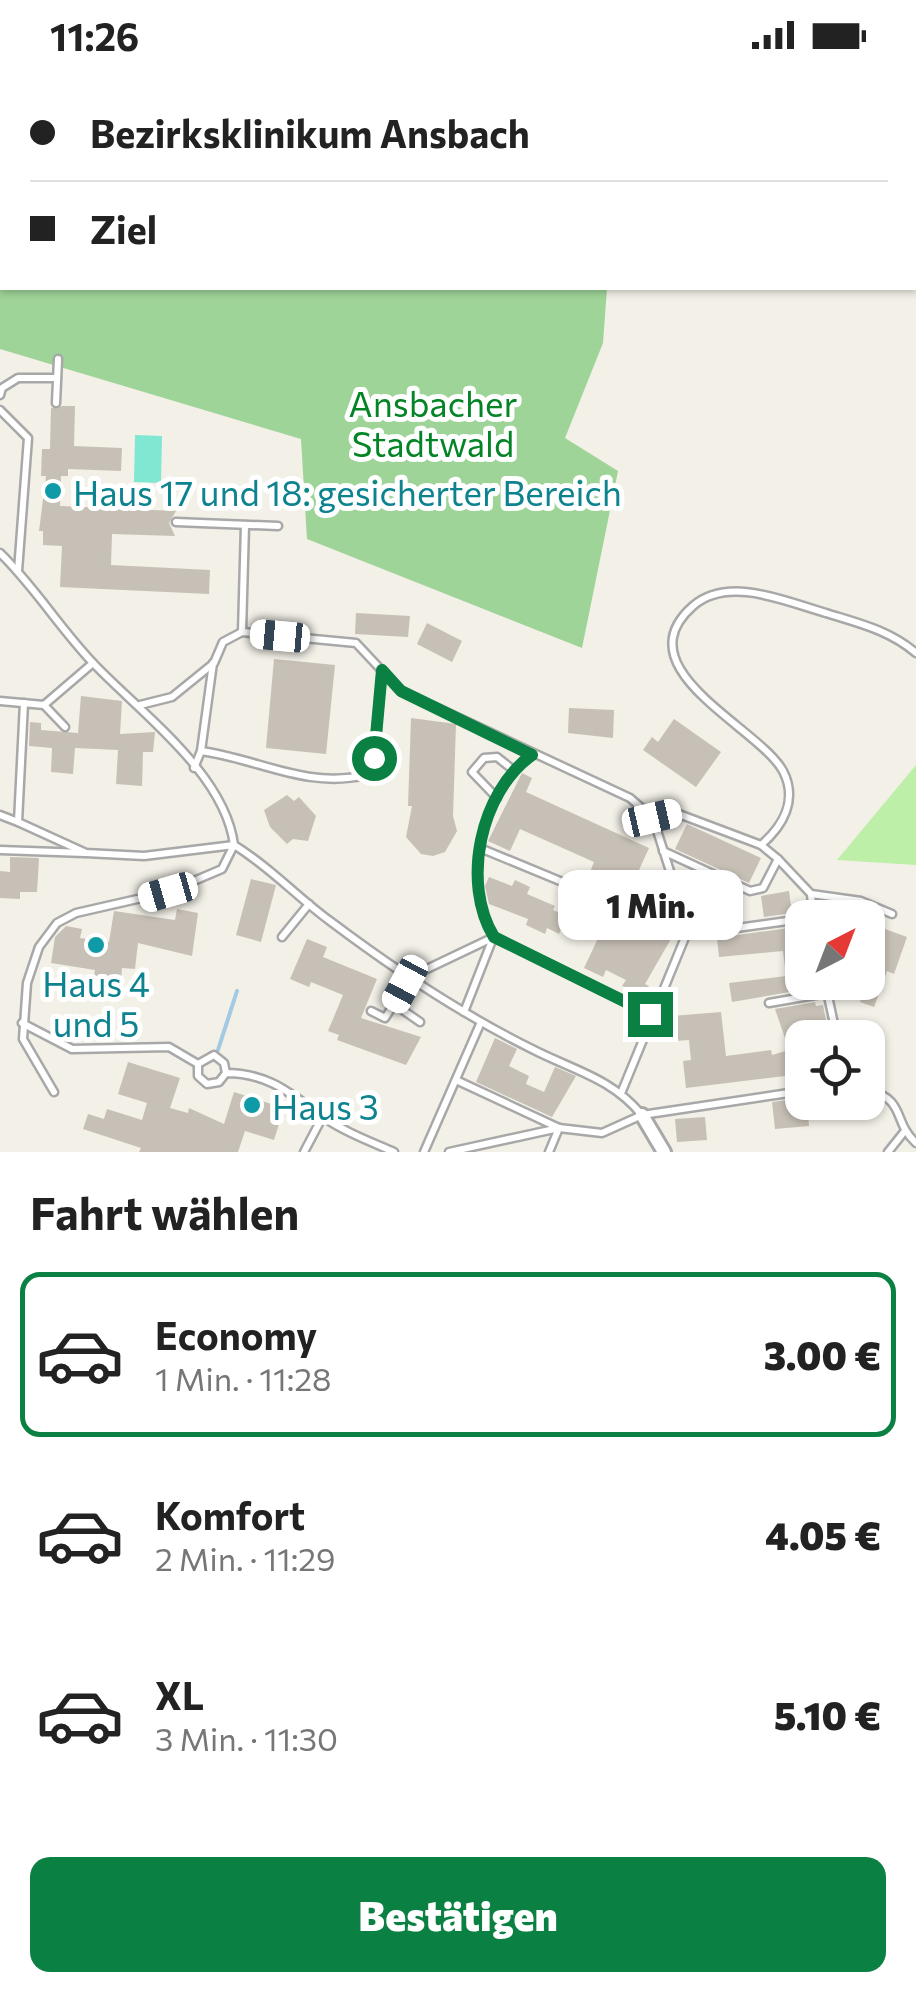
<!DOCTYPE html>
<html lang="de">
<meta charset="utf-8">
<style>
body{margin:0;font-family:Commissioner,sans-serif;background:#f2f2f2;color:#222;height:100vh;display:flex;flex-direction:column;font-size:38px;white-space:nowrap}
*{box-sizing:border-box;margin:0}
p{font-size:32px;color:#767676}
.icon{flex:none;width:55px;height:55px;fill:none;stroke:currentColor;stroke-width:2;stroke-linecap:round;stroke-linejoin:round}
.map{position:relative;height:1082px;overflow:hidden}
.side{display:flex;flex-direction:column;background:#fff;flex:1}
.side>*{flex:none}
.banner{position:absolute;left:0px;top:0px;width:918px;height:220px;box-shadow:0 2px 8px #0004;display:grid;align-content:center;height:220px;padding:0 30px;background:#fff}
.needle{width:65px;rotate:42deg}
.controls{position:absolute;left:785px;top:830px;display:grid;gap:20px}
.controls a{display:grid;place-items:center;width:100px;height:100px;border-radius:20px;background:#fff;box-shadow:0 2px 8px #0004;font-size:50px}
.end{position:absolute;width:45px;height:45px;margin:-22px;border:12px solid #0b8043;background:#fff;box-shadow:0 0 0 5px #fff}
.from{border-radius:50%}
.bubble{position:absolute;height:70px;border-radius:20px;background:#fff;box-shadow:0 2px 8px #0004;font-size:32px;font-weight:800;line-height:70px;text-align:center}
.car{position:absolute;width:30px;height:60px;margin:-30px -15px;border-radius:12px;box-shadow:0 0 8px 2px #0007;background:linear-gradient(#fff 24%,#345 0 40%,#fff 0 76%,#345 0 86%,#fff 0)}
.banner b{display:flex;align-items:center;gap:35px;height:95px;font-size:38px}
.banner b+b{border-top:2px solid #e0e0e0}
.banner i{width:25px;height:25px;background:#222}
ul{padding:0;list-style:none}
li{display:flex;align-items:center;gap:30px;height:165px;margin:0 20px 15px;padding:0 10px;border:5px solid transparent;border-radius:20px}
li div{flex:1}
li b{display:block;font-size:38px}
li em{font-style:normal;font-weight:800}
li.on{border-color:#0b8043}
li>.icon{width:90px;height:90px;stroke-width:1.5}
h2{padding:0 30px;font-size:45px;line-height:120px}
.cta{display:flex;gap:20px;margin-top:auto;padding:20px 30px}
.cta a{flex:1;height:115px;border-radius:20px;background:#0b8043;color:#fff;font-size:40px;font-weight:800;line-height:115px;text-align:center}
.status{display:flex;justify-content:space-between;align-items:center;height:70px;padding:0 50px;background:#fff;direction:ltr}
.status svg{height:28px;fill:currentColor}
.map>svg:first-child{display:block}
.grass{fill:#beefa9}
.forest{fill:#9ed498}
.pitch{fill:#7fe7d2}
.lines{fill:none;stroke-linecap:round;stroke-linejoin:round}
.stream{stroke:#a4c9e3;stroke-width:4}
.building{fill:#c7c0b6}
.service-casing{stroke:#a8a8a8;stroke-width:11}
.minor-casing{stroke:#a8a8a8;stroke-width:18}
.service{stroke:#fff;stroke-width:6}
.minor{stroke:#fff;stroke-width:12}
.route{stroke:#0b8043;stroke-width:12}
.culture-dot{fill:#0f9aa8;stroke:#fff;stroke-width:4}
.labels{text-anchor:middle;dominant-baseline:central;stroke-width:10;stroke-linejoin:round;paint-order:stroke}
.park-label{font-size:35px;fill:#038526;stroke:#fff}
.culture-label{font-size:35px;fill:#0d838f;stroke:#fff;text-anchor:start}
</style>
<div class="status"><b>11:26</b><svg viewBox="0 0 49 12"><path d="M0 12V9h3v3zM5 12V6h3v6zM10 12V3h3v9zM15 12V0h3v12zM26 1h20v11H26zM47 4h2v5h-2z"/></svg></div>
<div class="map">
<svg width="916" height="1082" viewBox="0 0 916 1082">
<rect width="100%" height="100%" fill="#f2f0e7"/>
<polygon class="grass" points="916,695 916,795 837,790"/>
<polygon class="forest" points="0,86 2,218 607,218 603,273 565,368 618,401 582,578 307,469 301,369 0,279"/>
<polygon class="pitch" points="135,365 162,366 161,413 134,412"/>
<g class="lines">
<g class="stream">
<polyline points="353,0 355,2"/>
<polyline points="913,218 916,218"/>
<polyline points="218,980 237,921"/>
</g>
</g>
<g class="building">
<polygon points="62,336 75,336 74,376 122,378 121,401 68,399 68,406 61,406 60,436 176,441 169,453 175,466 112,464 111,495 210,500 209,524 60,517 62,476 43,475 43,461 39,461 46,406 41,406 42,379 50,379 51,338"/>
<polygon points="356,543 410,546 408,567 355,564"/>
<polygon points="427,553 462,571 452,592 417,574"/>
<polygon points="274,589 335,595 326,684 266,678"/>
<polygon points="81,626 122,631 120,664 155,662 153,682 143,682 142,716 116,714 118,680 75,678 73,704 51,702 52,678 29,676 30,652 41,653 41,660 78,663"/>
<polygon points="569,638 614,640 613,668 568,663"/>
<polygon points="411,648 456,654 453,746 457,761 445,782 433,786 421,784 406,767 412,736 408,736"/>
<polygon points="674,649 721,682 696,717 643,680 652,667 658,672"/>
<polygon points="522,703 532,708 526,722 649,778 630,820 590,802 594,792 520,759 510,781 488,771"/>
<polygon points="287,725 294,731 299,727 316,746 308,771 293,769 287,774 270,757 264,740"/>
<polygon points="687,754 761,788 749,813 675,779"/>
<polygon points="10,787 39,788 37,822 20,822 20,829 0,828 0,801 10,802"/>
<polygon points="489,807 512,816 515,810 530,817 527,824 555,836 553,840 567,846 559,864 547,858 545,864 526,855 528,849 489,834 485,816"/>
<polygon points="251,809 276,815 261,872 236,865"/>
<polygon points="789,821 792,843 764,847 761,826"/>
<polygon points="177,839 198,843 192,886 138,873 135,899 122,898 121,910 94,906 95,900 51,893 55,867 66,856 82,859 80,868 109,872 114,841 175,850"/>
<polygon points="609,845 629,854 633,847 672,867 645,914 649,916 643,926 622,916 626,910 606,900 603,907 584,898"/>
<polygon points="802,856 802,912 813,912 813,918 732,932 729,913 786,906 783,881 719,887 717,868"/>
<polygon points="885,859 907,867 894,904 887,901 874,937 860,932"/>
<polygon points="307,869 327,877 323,887 377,909 361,948 421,967 406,995 337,970 339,965 328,961 343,925 311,912 309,917 290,909"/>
<polygon points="815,932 816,936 823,935 827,955 802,960 802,1008 786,1012 785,1006 686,1018 683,991 691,990 689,970 675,971 672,946 721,942 726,986 771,980 772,985 789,980 775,939"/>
<polygon points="495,968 517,979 509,996 529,1006 526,1014 544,1022 555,997 576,1006 552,1047 476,1012"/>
<polygon points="128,992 180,1008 170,1038 188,1043 189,1038 224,1054 234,1022 284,1038 274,1070 245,1061 238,1082 139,1082 141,1078 83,1059 88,1044 104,1049 107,1039 142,1050 147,1033 118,1024"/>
<polygon points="802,1028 807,1032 809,1056 775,1059 772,1032"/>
<polygon points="705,1047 707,1070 677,1072 675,1049"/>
</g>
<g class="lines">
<defs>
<g id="service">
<polyline points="0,325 2,318 18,308 57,308"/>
<polyline points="56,333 58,289"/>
<polyline points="0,340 28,368 18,501"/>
<polyline points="176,452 278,456"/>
<path d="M0,483C35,517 61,560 95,595C141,643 225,704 234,775C270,797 296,826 330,851C395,900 464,946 538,982C577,1001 613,1010 641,1044"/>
<polyline points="242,562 245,455"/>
<polyline points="0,631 44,635 93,593"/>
<polyline points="24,633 18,752 86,783 144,786 234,775 222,799 168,822 76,843 57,853 39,877 27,913 23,969 54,1022"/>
<polyline points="44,635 65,657"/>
<polyline points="140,635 172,627 214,593 223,572 242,562 356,573 401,621 630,728 653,748 684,845 686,865 622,1021"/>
<polyline points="201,681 213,593"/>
<path d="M532,685C480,722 461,813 494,867L650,944"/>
<path d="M194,698L201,681C259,689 306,719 366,705L374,688L382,601"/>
<polyline points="497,728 472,702 484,688 497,687 512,699"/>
<polyline points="0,745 18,752"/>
<polyline points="653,748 676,743 761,775 778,789 763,818 750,821 663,781"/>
<path d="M761,775C783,756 798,730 783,701C759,657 621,599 693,536C729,505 787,532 826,543C858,553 889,560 916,583"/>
<polyline points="480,778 618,835"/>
<polyline points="0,780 85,783"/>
<polyline points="778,789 811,824 813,848"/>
<polyline points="811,824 861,831 892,844"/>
<polyline points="686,865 802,849"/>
<polyline points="282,867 309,834"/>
<polyline points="825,912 837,968"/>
<polyline points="769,933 827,923"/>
<polyline points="371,941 385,948 394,934"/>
<polyline points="464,942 493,868"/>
<polyline points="420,952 394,934 408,908 494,867"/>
<polyline points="22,953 72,979 169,977 198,994"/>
<path d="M226,1003L224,993L214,985L198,994V1006L207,1014L219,1012L226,1003C268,1003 290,1023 323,1047C345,1062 369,1071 394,1082"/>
<polyline points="456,1010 559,1058 549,1082"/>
<path d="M868,1019C907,1031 892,1051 916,1073"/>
<polyline points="304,1082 323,1046"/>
<polyline points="424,1082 481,952"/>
<polyline points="449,1082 559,1058 602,1063 642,1045 802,1021"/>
<polyline points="888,1082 904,1062"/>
</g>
<g id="minor">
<polyline points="902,0 907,2"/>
<polyline points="915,8 916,8"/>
<polyline points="642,1045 664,1082"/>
</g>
</defs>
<use href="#service" class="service-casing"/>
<use href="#minor" class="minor-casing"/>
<use href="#service" class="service"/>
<use href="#minor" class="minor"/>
</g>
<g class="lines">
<path class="route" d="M374,688L382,600L401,621L532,685C480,722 461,813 494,867L650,944"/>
</g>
<g class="culture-dot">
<circle cx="53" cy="421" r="10"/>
<circle cx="96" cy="875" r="10"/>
<circle cx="252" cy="1035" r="10"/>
</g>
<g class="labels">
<g class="park-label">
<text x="433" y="332">Ansbacher<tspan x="433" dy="40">Stadtwald</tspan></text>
</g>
<g class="culture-label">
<text x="73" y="421">Haus 17 und 18: gesicherter Bereich</text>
<text x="96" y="912" text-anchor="middle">Haus 4<tspan x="96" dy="40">und 5</tspan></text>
<text x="272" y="1035">Haus 3</text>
</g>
</g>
</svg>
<div class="controls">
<a><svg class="needle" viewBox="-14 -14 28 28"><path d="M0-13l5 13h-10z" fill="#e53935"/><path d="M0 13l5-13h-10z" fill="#767676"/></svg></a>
<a><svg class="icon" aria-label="locate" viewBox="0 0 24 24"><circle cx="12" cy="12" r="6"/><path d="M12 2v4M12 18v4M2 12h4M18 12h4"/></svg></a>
</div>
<i class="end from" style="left:374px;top:688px"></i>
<i class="end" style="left:650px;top:944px"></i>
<div class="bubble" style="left:558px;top:800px;width:185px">1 Min.</div>
<i class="car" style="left:280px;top:566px;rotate:275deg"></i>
<i class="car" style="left:652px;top:748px;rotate:77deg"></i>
<i class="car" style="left:168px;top:822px;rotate:254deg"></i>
<i class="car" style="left:405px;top:914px;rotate:208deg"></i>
<div class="banner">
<b><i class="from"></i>Bezirksklinikum Ansbach</b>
<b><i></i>Ziel</b>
</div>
</div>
<section class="side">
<h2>Fahrt wählen</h2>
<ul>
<li class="on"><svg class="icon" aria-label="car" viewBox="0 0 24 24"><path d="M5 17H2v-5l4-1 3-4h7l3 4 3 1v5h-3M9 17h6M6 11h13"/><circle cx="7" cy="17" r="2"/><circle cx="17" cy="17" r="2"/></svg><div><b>Economy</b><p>1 Min. · 11:28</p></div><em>3.00 €</em></li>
<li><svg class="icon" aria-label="car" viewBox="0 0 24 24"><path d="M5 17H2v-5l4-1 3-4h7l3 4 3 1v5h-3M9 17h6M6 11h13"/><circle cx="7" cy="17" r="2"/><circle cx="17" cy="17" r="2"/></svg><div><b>Komfort</b><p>2 Min. · 11:29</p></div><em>4.05 €</em></li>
<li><svg class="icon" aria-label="car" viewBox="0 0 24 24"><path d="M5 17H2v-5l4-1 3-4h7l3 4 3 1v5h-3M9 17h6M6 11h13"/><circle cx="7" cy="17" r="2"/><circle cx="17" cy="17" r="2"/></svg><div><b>XL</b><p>3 Min. · 11:30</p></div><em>5.10 €</em></li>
</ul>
<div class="cta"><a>Bestätigen</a></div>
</section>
